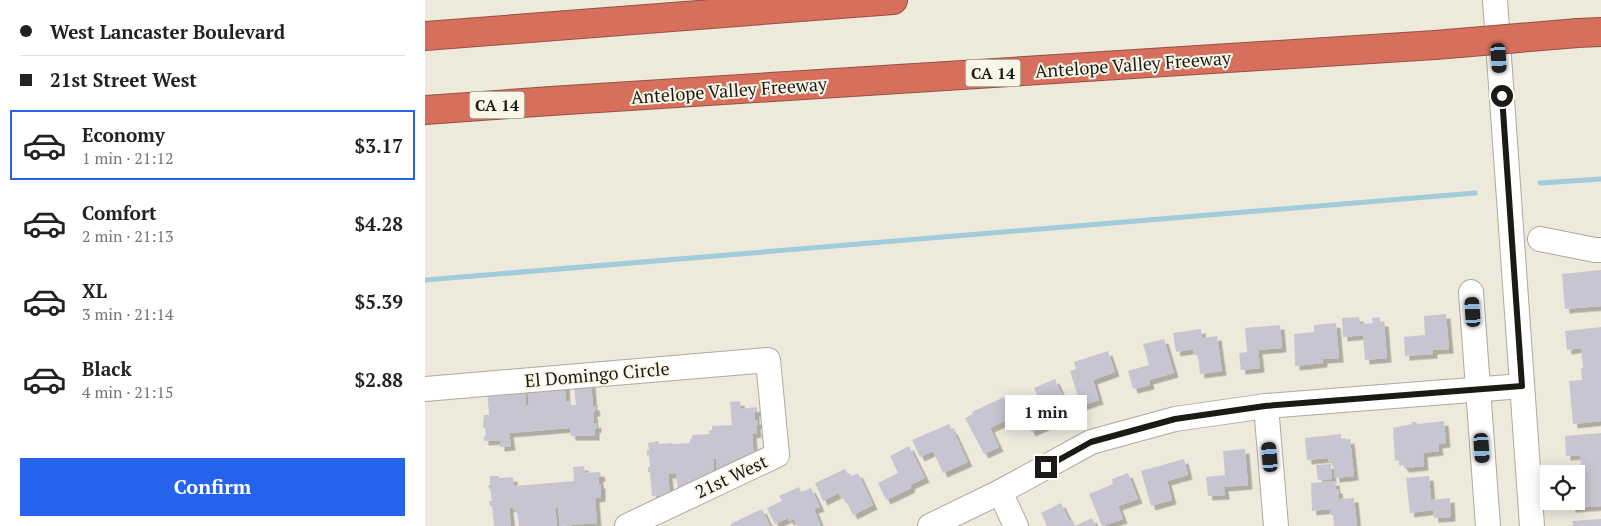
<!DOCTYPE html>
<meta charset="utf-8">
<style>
body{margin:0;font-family:"PT Serif",serif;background:#f6f6f6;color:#222;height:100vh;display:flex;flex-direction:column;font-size:19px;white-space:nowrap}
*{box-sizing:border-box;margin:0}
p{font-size:16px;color:#767676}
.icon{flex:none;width:28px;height:28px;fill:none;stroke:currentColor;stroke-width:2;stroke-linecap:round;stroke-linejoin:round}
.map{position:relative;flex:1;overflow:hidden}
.details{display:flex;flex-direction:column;background:#fff;width:425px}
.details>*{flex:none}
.hud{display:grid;align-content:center;height:110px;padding:0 20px;background:#fff}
.tools{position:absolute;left:1115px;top:465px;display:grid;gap:10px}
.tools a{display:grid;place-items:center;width:45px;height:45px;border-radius:0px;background:#fff;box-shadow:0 2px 12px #0003;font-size:25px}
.end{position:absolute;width:22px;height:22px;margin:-11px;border:6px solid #1b1a15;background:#fff;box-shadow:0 0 0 2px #fff}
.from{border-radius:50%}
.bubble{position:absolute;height:35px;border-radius:0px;background:#fff;box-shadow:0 2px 12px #0003;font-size:16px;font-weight:600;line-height:35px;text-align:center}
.car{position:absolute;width:15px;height:30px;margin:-15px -8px;border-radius:6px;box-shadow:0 0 4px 1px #0007;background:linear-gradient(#222 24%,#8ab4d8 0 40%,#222 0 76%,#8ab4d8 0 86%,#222 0)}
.hud b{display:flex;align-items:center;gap:18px;height:48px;font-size:19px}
.hud b+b{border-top:1px solid #e0e0e0}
.hud i{width:12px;height:12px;background:#222}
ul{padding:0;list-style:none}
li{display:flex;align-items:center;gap:15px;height:70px;margin:0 10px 8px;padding:0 10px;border:2px solid transparent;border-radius:0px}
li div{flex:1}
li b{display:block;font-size:19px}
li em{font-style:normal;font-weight:600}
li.on{border-color:#2563eb}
li>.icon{width:45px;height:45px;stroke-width:1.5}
.button{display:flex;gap:10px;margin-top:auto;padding:10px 20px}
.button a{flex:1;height:58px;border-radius:0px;background:#2563eb;color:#fff;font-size:20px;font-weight:600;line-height:58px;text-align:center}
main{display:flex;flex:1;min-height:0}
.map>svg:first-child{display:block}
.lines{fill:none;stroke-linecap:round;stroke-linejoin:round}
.stream{stroke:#a1ccdc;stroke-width:5}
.building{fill:#c8c5d3;filter:url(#shadow)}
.minor-casing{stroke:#adaa9d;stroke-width:26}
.highway-casing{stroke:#955244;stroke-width:30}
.minor{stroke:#fff;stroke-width:24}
.highway{stroke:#d6705d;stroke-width:28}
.highway-bridge-casing{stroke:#955244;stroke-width:30;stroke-linecap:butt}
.highway-bridge{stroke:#d6705d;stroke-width:28}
.route{stroke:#1b1a15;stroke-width:6}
.labels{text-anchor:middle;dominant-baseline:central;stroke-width:4;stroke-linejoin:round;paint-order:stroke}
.shield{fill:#faf7e9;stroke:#5e5c55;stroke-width:1}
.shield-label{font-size:16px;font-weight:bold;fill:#1b1a15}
.street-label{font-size:18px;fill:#1b1a15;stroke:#faf7e9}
</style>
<main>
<section class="details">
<div class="hud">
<b><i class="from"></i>West Lancaster Boulevard</b>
<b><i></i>21st Street West</b>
</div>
<ul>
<li class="on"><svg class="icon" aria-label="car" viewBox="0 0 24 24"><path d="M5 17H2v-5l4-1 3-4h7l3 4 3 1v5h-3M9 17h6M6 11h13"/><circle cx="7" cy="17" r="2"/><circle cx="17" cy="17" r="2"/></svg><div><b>Economy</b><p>1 min · 21:12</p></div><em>$3.17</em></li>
<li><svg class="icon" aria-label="car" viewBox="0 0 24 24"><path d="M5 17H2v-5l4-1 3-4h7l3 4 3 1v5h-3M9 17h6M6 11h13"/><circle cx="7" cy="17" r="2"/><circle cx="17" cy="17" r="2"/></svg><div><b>Comfort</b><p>2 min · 21:13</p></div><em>$4.28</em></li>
<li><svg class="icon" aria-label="car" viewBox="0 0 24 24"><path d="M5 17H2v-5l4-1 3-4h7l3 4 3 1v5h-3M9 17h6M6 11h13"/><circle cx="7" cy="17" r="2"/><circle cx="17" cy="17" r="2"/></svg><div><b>XL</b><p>3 min · 21:14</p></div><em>$5.39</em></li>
<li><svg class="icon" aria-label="car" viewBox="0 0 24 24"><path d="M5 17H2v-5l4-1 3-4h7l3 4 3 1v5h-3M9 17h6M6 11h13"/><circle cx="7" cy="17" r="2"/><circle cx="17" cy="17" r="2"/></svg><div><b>Black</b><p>4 min · 21:15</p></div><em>$2.88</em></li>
</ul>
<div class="button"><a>Confirm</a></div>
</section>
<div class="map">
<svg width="1176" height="526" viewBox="0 0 1176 526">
<defs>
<filter id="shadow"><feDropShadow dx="4.5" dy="4.5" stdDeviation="0" flood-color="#0004"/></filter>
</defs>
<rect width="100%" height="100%" fill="#edeadc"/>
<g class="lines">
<g class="stream">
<polyline points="1115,183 1176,179"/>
<polyline points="0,280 1050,193"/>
</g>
</g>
<g class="building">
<polygon points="1176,270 1176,306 1140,309 1137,274"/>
<polygon points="1021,314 1024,349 1008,350 1008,354 980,356 979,337 1000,335 999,316"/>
<polygon points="934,317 935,324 948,323 947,318 955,317 955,322 959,322 962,358 940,360 938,335 918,337 917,318"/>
<polygon points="911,323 914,358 898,359 898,363 870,366 869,334 889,332 889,325"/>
<polygon points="855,325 857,348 833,350 835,368 816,370 814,353 822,352 820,328"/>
<polygon points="1176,327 1176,421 1148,424 1144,381 1157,380 1156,368 1158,368 1156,348 1142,350 1140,331"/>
<polygon points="776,329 777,338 792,336 797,371 775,374 773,355 769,355 768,349 751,352 748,333"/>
<polygon points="739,339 749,373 724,380 725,385 708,389 703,371 724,365 718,344"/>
<polygon points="683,351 690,372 668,380 674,400 656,406 645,371 651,369 649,362"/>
<polygon points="630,379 644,411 630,418 631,421 606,432 594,406 613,397 609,388"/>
<polygon points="140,383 141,402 146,401 146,405 151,405 149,385 166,383 168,406 170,406 171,412 168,412 169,424 172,423 172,428 170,429 170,436 146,436 145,428 84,433 86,446 75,447 75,440 59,441 59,436 61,435 60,428 58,428 59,415 64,415 62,390 100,387 101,406 104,405 102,386"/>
<polygon points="579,397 588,417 565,428 574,447 559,454 540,418 548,414 547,412"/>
<polygon points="315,401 316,409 332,407 332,412 330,412 330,420 333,420 333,424 331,425 332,433 327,434 329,458 312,460 313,468 292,470 291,459 288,459 289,478 273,479 274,486 253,488 251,474 243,474 245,494 227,496 225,472 223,472 223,467 225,467 224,455 222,456 222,451 224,450 223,443 233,441 234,444 247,443 247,444 265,443 265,439 267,439 267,435 285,434 284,430 287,430 287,426 307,425 305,402"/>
<polygon points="1019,421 1021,443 1013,444 1014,451 998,453 999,466 980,468 973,460 970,461 968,428 987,424 986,422 991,422 992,424"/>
<polygon points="524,424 527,430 528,430 543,462 518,473 508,451 495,457 487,440"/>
<polygon points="1176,433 1176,506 1146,508 1145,501 1151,501 1151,487 1158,486 1155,455 1141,456 1140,436"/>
<polygon points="916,434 916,440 925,439 929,476 910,478 908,461 903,462 903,458 882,460 880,438"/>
<polygon points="484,446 500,478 485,485 486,488 461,500 453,483 473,473 465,456"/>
<polygon points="820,449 823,485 799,487 800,495 783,496 781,477 800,475 798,451"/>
<polygon points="759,459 763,475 742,481 747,500 726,506 716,471"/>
<polygon points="906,464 907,479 893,480 891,465"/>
<polygon points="159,466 160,473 175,472 176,477 174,477 174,484 176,484 176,497 170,498 172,523 135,526 133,507 130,508 132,526 94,526 92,511 89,511 88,507 84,508 86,526 69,526 67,506 65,506 64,501 67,501 65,489 64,489 63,485 65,485 65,476 74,476 74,478 88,477 89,486 149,481 148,467"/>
<polygon points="420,469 425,477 433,473 448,505 428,515 419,497 416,498 414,493 398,501 390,483"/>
<polygon points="703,473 713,499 693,506 698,519 677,526 664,494 688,484 687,479"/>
<polygon points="1004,476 1006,500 1025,498 1026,517 1009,518 1008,510 985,513 981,478"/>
<polygon points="910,481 911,489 913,489 914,499 929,498 932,526 909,526 908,515 906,515 905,509 887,511 886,483"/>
<polygon points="374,487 376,492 386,488 395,507 389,509 396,526 372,526 369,519 364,521 363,518 350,524 342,508 357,501 354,496"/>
<polygon points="636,503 645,522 648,520 650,526 667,518 671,526 622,526 616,513"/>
<polygon points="337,509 345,526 306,526 305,524"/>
<polygon points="1176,519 1176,526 1148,526 1147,521"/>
</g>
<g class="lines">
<defs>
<g id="minor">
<polyline points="1070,0 1107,526"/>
<polyline points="1115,239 1170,250 1176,250"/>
<polyline points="1046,292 1063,526"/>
<polyline points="0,389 343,360 352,455 202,526"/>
<polyline points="841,406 851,526"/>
<polyline points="575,492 591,526"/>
<polyline points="505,526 575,492 666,442 750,419 841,406 1097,386"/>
</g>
<g id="highway">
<polyline points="1153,33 1176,32"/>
<polyline points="0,36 468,0"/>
<polyline points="0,110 126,101 1010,45"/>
</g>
</defs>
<use href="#minor" class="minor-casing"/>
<use href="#highway" class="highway-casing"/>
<use href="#minor" class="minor"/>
<use href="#highway" class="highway"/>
<defs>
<polyline id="highway-bridge" points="1010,45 1153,33"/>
</defs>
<use href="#highway-bridge" class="highway-bridge-casing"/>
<use href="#highway-bridge" class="highway-bridge"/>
</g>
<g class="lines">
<polyline class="route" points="621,467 666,442 750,419 840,406 1097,386 1077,96"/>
</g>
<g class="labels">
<g class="shield">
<rect x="540.5" y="59.5" width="55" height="27" rx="4"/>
<rect x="44.5" y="91.5" width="55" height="27" rx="4"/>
</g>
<g class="shield-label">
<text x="568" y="73">CA 14</text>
<text x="72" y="105">CA 14</text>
</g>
<g class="street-label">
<text transform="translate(708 64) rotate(-4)">Antelope Valley Freeway</text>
<text transform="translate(304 90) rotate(-4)">Antelope Valley Freeway</text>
<text transform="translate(172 374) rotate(-5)">El Domingo Circle</text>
<text transform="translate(306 476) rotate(-25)">21st West</text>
</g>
</g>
</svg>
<div class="tools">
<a><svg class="icon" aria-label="locate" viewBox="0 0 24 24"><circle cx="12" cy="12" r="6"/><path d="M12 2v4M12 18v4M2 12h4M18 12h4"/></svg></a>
</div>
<i class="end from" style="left:1077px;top:96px"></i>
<i class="end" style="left:621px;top:467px"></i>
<div class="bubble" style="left:580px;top:395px;width:82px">1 min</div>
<i class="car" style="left:1074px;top:58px;rotate:176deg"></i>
<i class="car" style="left:1048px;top:312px;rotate:356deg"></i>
<i class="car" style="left:1057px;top:448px;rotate:176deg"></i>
<i class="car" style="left:845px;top:457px;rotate:355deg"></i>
</div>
</main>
